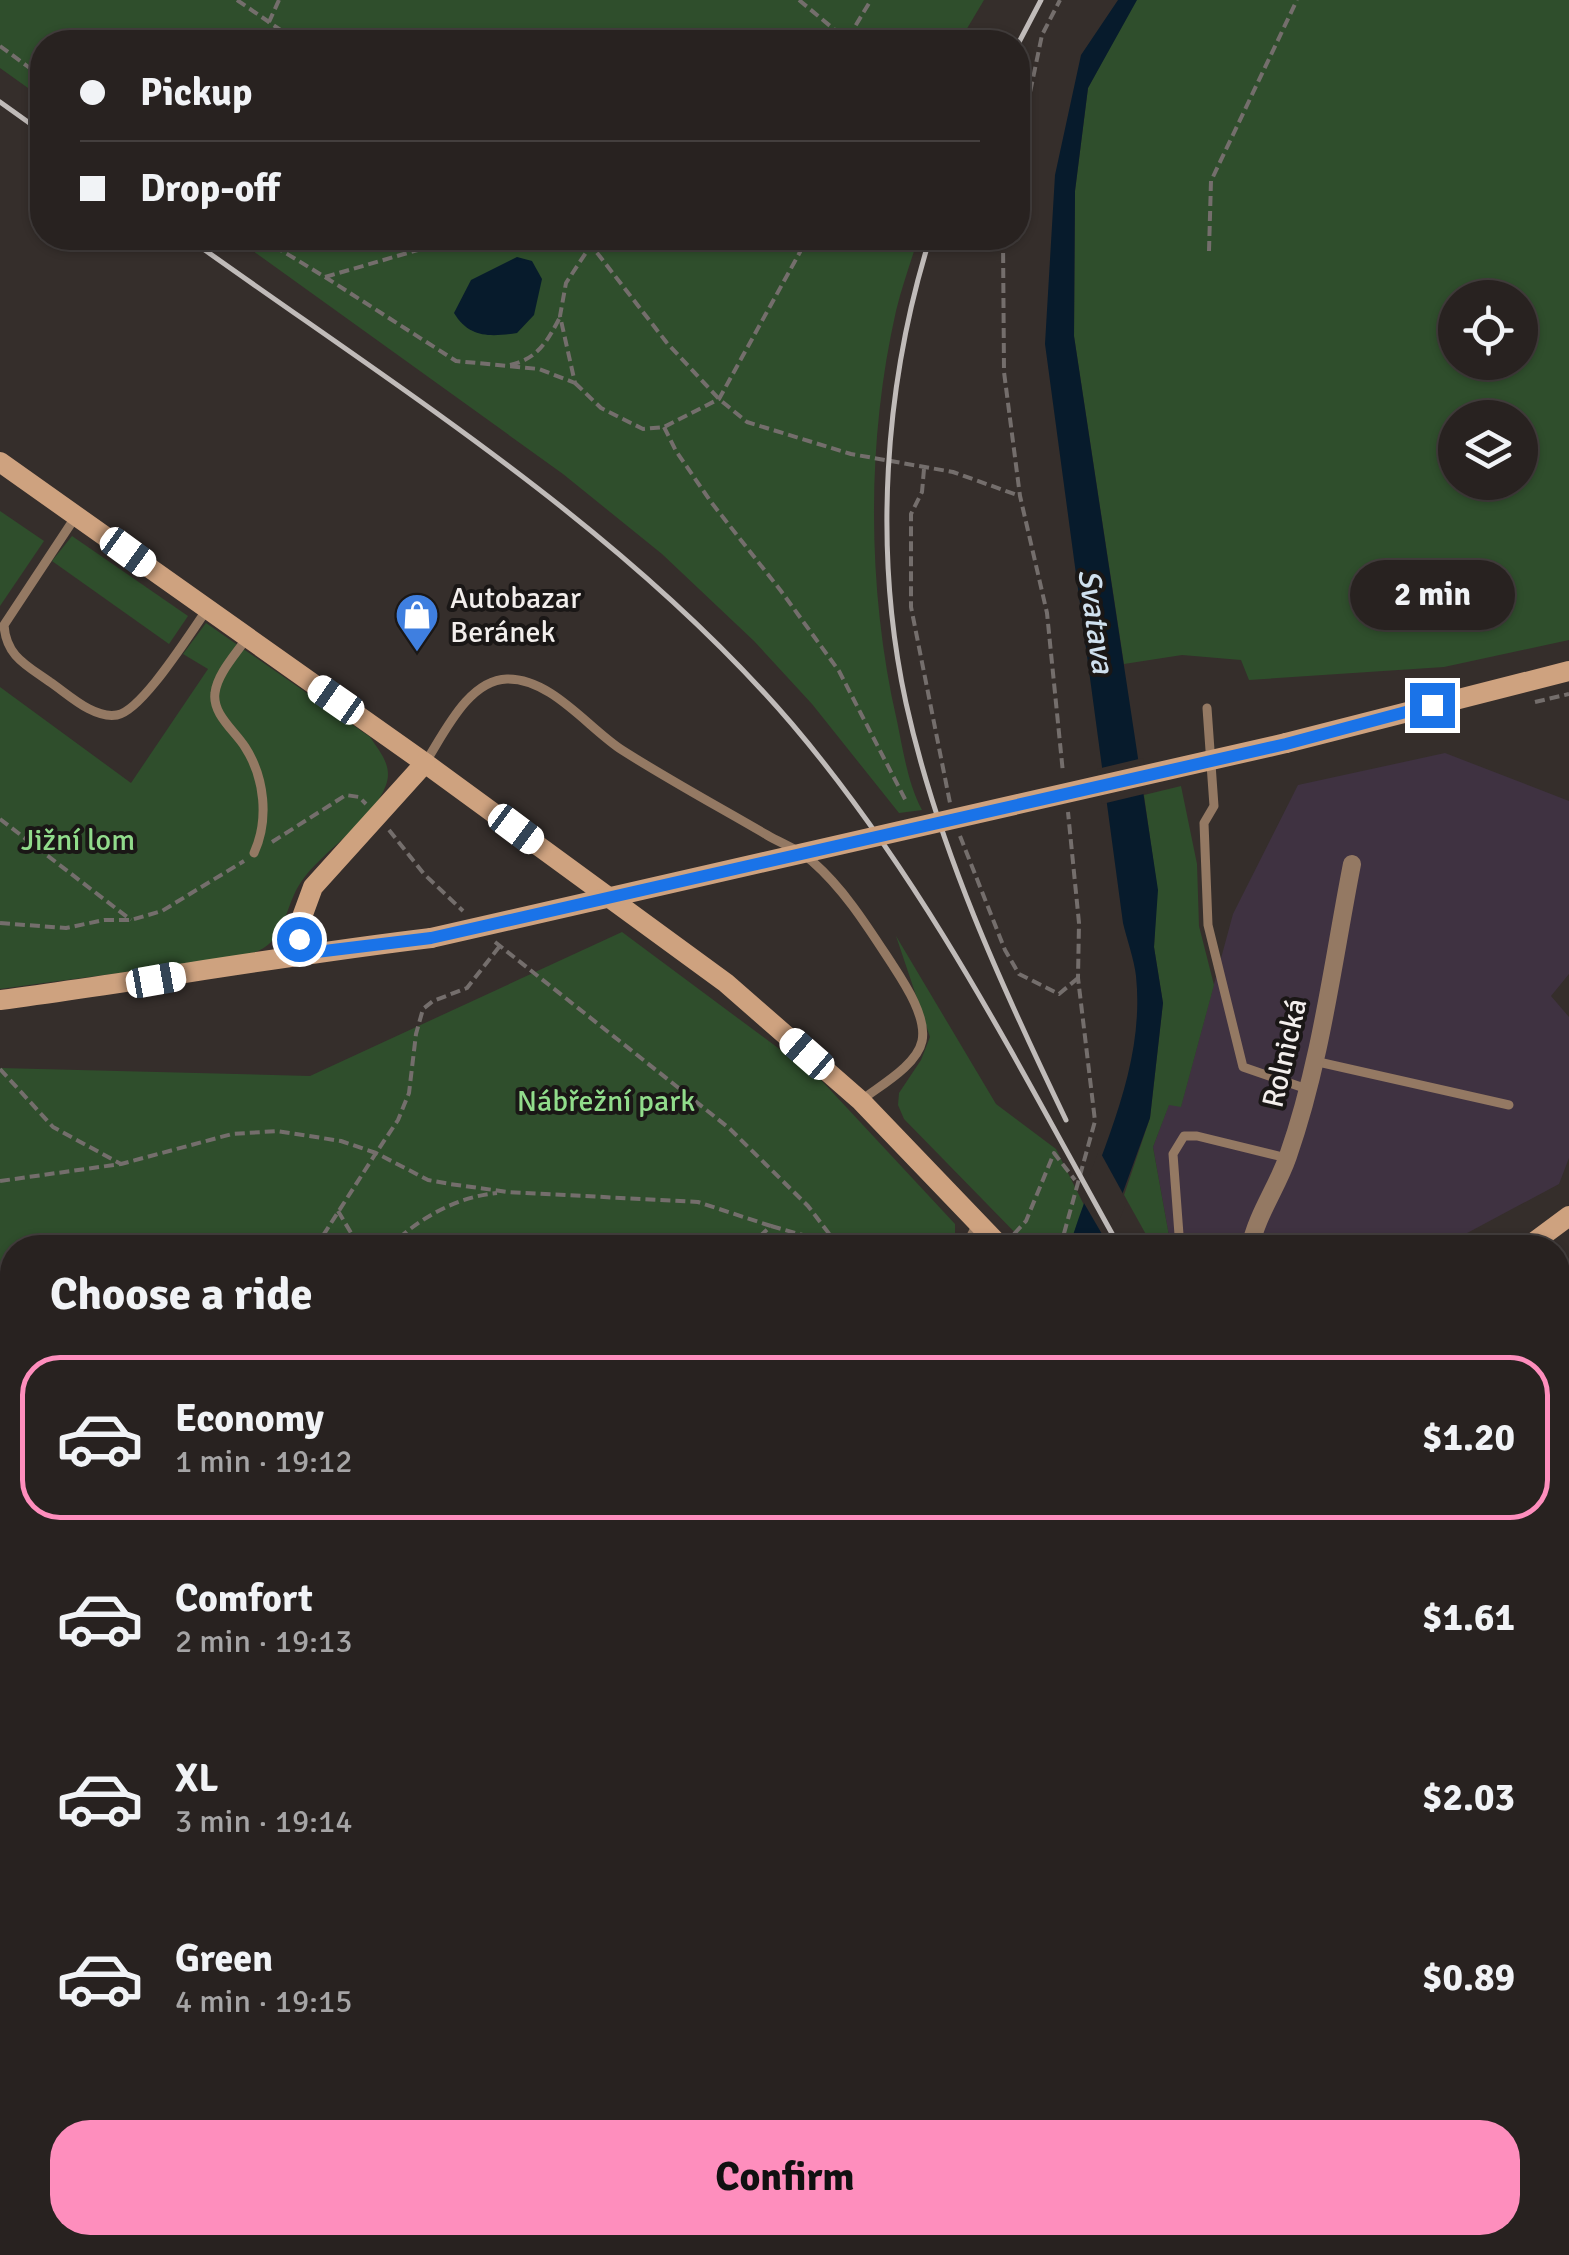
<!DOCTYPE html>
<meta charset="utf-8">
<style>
body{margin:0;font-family:Signika,sans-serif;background:#302a29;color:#f1f3f6;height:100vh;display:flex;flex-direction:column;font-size:38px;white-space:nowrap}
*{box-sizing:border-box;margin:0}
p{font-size:32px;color:#a5a4a5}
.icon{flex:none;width:55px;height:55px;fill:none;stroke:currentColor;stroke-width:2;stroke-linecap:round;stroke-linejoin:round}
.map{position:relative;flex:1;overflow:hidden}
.panel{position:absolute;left:0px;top:1235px;width:1570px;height:1020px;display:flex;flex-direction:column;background:#282220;border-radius:40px 40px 0 0;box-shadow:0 2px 8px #0004,0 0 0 2px #443f3e}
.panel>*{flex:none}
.hud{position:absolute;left:30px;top:30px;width:1000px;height:220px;border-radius:40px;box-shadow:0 2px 8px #0004,0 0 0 2px #443f3e;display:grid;align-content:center;height:220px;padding:0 50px;background:#282220}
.tools{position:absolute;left:1438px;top:280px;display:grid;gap:20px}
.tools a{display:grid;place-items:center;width:100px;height:100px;border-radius:50%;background:#282220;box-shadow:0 2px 8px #0004,0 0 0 2px #443f3e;font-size:50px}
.end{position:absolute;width:45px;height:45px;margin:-22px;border:12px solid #1a73e8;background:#fff;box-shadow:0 0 0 5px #fff}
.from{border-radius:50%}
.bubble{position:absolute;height:70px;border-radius:35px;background:#282220;box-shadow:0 2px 8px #0004,0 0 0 2px #443f3e;font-size:32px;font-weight:700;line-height:70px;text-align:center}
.car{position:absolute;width:30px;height:60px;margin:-30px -15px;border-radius:12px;box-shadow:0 0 8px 2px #0007;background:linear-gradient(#fff 24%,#345 0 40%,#fff 0 76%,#345 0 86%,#fff 0)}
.hud b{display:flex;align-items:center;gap:35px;height:95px;font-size:38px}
.hud b+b{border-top:2px solid #443f3e}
.hud i{width:25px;height:25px;background:#f1f3f6}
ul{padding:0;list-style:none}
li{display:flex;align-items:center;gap:30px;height:165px;margin:0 20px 15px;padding:0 30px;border:5px solid transparent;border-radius:40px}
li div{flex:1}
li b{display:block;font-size:38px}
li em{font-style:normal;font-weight:700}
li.on{border-color:#fe8ebd}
li>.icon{width:90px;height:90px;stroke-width:1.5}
h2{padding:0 50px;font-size:45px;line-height:120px}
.action{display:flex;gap:20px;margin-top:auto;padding:20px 50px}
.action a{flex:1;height:115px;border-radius:40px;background:#fe8ebd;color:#111;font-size:40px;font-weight:700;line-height:115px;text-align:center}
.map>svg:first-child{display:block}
.industrial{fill:#3f3241}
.green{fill:#2f4e2c;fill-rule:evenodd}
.water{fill:#071b2c}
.pier{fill:#352e2b}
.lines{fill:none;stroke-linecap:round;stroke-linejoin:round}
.path{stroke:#746e6c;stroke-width:4;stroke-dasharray:10 5;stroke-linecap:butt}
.lane{stroke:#947963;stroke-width:9}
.street{stroke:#947963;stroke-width:18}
.secondary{stroke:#cea27f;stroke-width:20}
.rail{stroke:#c0bbb9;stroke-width:5}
.secondary-bridge{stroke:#cea27f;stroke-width:20}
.route{stroke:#1a73e8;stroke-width:12}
.labels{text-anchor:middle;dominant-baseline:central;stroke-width:8;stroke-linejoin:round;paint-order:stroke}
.poi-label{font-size:30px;fill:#f2eeec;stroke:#1a1716;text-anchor:start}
.park-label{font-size:30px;fill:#91dc8b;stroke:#1a1716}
.street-label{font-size:30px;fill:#f2eeec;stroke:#1a1716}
.water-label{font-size:32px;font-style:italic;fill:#cfe0ee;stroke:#1a1716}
</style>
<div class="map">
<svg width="1569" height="2255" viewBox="0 0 1569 2255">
<rect width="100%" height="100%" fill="#352e2b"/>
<polygon class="industrial" points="1445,753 1569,801 1569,974 1551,996 1569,1017 1569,1158 1559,1184 1441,1247 1171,1247 1153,1147 1169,1104 1181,1106 1233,914 1298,785"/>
<g class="green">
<polygon points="0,0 984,0 959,42 42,42 42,98 0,68"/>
<path d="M1135,0H1569V640L1444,667L1249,680L1241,660L1182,655L1124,664L1074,336L1075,191L1088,88ZM1455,298H1520V362H1455ZM1455,418H1520V482H1455Z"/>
<path d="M235,238H918C911,262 902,286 896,311C866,443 867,590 897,721C903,750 908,784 922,810L899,813L812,704L754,641L662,554L563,474Z"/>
<polygon points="0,511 44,541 0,606"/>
<polygon points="72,536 188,616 169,644 52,561"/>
<path d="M206,623L370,737C380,752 393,766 386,785C373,821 323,850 301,882C285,905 286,939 258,951C230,962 197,963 167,967C111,974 56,981 0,989V687L131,783L208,669L183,654Z"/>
<polygon points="1181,786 1197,864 1199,926 1214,985 1181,1107 1169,1105 1153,1147 1171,1247 1153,1247 1124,1195 1150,1118 1163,1003 1154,947 1157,887 1144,795"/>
<polygon points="622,932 821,1080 955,1224 955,1248 12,1248 12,1465 0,1458 0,1068 310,1076"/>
<polygon points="896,936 996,1104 1056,1149 1084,1205 1070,1247 1029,1247 904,1119 898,1105 899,1093 921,1060 930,1037"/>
</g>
<g class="water">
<path d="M1118,0H1137L1088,88L1075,191L1074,336L1158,890L1154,947L1163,1003L1150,1118L1103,1247L1069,1248C1096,1159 1146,1072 1136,976C1134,959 1127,940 1123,923L1045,344L1055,175L1081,55Z"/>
<path d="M517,257L532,261L542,279L534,315L517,333C490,337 469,338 454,313L471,280Z"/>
<polygon points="0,1458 12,1465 12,1656 0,1650"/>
<polygon points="741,2243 862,2243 871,2255 752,2255"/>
</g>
<g class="pier">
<polygon points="1143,758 1148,793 1102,804 1097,769"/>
<polygon points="1099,1150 1127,1201 1109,1246 1081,1198"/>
</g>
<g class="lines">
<g class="path">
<polyline points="237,0 269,22"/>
<polyline points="279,0 269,22 298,42"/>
<polyline points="799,0 847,40 845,42"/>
<polyline points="848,38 871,0"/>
<polyline points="0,46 42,77"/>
<polyline points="1018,150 1042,35 1060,0"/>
<polyline points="261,238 325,277 459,238"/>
<polyline points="583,238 591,245 614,238"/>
<polyline points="1003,238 1004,372 1020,496 1047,613 1063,773"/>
<polyline points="1209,251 1211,181 1297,0"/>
<polyline points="325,277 456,361 539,369 575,383 560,316 566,283 591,245 667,343 719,399 747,422 851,454 953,472 1020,496"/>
<path d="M510,365C537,359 547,342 559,319"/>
<polyline points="575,383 601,408 643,429 664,427 719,399 800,252 803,238"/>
<polyline points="664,427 676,451 711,502 781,591 839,671 907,803"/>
<polyline points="924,469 922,492 911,514 911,607 950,803"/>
<polyline points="1535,702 1569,694"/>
<polyline points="0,819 131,920"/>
<polyline points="389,830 424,874 463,911"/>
<polyline points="960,836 1005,950 1019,974 1059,994 1078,978"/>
<polyline points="272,842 346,795 359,797 366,804"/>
<polyline points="0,923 66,928 104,920 131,920 162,911 244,861"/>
<polyline points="495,942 729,1128 808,1206 840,1248"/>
<polyline points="0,1069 53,1127 121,1164"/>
<polyline points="0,1181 121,1164 232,1134 277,1131 341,1141 376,1153 398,1120 409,1093 416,1034 423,1009 433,1001 467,988 499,947"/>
<polyline points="338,1211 360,1248"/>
<polyline points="771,1226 824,1241 831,1248"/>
<polyline points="1014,1234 1026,1221 1054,1153 1075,1180"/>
<polyline points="315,1248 376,1153 428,1180 450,1184 508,1192 698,1202 771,1226 747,1248"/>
<path d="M388,1248C418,1219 455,1197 497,1193"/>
<polyline points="1060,1248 1095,1121 1078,978 1079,923 1068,812"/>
<polyline points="0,1378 12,1384"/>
<polyline points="0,1673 12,1680"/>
<polyline points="0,1769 12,1748"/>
<polyline points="1558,2124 1569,2145"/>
<polyline points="0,2134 12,2115"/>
<polyline points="0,2199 12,2182"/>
<polyline points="0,2215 12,2198"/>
<polyline points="1558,2232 1569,2253"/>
<polyline points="140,2242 151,2251"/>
<polyline points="412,2242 423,2252"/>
<polyline points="469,2242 480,2251 486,2250"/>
<polyline points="682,2242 691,2255"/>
<polyline points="934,2242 940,2255"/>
<polyline points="966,2242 970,2255"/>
<polyline points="1508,2242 1515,2255"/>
<polyline points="55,2255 64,2242"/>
<polyline points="148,2255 158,2242"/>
<polyline points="302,2255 312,2242"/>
<polyline points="762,2255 777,2242"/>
</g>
<g class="lane">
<path d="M76,516L4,625C6,656 26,665 50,682C68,694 93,719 117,715C142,711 190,633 206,611"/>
<path d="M246,639C236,654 217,674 215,693C212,714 235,731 245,747C265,778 269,820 254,853"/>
<polyline points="1207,708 1214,806 1204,823 1208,925 1243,1067 1307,1089"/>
<path d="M425,763C444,734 468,680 507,679C551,678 588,728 622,750C669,780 719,807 767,835C782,844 801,850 813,862C845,890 869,929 892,964C905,984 927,1017 922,1041C917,1065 881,1085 863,1099"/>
<polyline points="1314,1061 1509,1105"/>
<polyline points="965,1248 977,1224"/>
<polyline points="1180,1248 1173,1154 1184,1136 1197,1136 1287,1158"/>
<polyline points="1558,2172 1569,2193"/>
<polyline points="197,2242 213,2255"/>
<polyline points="584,2242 598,2255"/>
<polyline points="545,2255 556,2242"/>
</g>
<g class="street">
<path d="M1250,1248C1257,1214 1277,1188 1288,1156C1321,1062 1333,961 1352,864"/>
<polyline points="1558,1354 1569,1342"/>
<polyline points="1558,1391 1569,1397"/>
<polyline points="1558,1639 1569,1622"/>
<polyline points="0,1789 12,1797"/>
<polyline points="1558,1820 1569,1833"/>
<polyline points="0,1931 12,1940"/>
<polyline points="439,2242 454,2255"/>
<polyline points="1254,2242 1261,2255"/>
<polyline points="1532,2242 1539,2255"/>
<polyline points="1117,2255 1141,2242"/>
</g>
<g class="secondary">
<polyline points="0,462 425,763 726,983 861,1101 1002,1248"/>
<polyline points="1286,743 1569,671"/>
<polyline points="301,954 299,925 313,887 425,763"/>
<path d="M0,1000C144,981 287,955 431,938"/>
<polyline points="1526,1248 1569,1216"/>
<polyline points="504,2255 515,2242"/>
</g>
<g class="rail">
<polyline points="1018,44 1041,0"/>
<polyline points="0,102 42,132"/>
<path d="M188,238C397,388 623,527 792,724C927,883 1019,1067 1120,1248"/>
<path d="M930,238C884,385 873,551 906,703C938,848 1002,987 1066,1120"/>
<polyline points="1558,1999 1569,2018"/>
<polyline points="1558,2042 1569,2063"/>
<polyline points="1558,2071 1569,2092"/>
</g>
<polyline class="secondary-bridge" points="431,938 1286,743"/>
</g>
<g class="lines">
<polyline class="route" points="299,939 300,954 431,938 1286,744 1432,705"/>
</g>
<defs>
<symbol id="shop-pin" viewBox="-11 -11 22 30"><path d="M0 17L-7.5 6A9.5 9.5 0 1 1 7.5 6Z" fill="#3f7fe0" stroke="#1a1716"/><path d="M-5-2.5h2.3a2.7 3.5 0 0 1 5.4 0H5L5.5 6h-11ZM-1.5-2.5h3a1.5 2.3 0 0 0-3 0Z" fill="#fff"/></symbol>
</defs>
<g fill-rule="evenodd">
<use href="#shop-pin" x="392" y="590" width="50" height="68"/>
</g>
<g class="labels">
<g class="poi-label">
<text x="450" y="598">Autobazar<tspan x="450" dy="34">Beránek</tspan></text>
</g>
<g class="park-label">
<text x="78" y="840">Jižní lom</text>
<text x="606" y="1101">Nábřežní park</text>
</g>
<g class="street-label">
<text transform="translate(1285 1053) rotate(-77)">Rolnická</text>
</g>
<g class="water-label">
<text transform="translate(1096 621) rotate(82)">Svatava</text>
</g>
</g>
</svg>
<div class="tools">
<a><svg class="icon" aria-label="locate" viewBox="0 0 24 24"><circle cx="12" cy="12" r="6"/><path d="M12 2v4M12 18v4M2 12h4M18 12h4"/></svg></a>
<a><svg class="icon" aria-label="layers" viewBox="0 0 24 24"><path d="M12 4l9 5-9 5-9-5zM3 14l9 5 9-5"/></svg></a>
</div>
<i class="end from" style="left:299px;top:939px"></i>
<i class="end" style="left:1432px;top:705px"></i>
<div class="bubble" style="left:1350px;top:560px;width:165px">2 min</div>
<i class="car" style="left:128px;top:552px;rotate:126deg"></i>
<i class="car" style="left:336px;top:700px;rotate:305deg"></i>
<i class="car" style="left:516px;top:829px;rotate:127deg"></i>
<i class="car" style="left:156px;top:980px;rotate:80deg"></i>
<i class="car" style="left:807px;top:1054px;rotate:311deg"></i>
<div class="hud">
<b><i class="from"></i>Pickup</b>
<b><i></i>Drop-off</b>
</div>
<section class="panel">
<h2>Choose a ride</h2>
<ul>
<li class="on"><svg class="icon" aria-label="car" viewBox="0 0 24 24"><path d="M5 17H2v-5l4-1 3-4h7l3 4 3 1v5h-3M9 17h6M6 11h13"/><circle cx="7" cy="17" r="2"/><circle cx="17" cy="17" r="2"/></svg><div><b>Economy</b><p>1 min · 19:12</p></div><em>$1.20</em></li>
<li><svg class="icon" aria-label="car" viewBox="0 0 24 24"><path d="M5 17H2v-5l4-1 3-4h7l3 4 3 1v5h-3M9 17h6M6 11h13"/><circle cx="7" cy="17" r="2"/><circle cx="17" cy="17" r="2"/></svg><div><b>Comfort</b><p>2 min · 19:13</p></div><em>$1.61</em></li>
<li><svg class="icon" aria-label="car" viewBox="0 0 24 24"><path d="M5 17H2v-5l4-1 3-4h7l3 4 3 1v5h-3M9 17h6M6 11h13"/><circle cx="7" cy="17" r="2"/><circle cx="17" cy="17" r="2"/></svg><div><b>XL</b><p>3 min · 19:14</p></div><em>$2.03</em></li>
<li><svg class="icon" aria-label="car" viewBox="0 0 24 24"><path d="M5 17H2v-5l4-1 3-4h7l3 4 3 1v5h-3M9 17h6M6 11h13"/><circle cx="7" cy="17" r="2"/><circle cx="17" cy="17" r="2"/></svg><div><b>Green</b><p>4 min · 19:15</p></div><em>$0.89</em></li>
</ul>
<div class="action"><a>Confirm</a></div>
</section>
</div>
